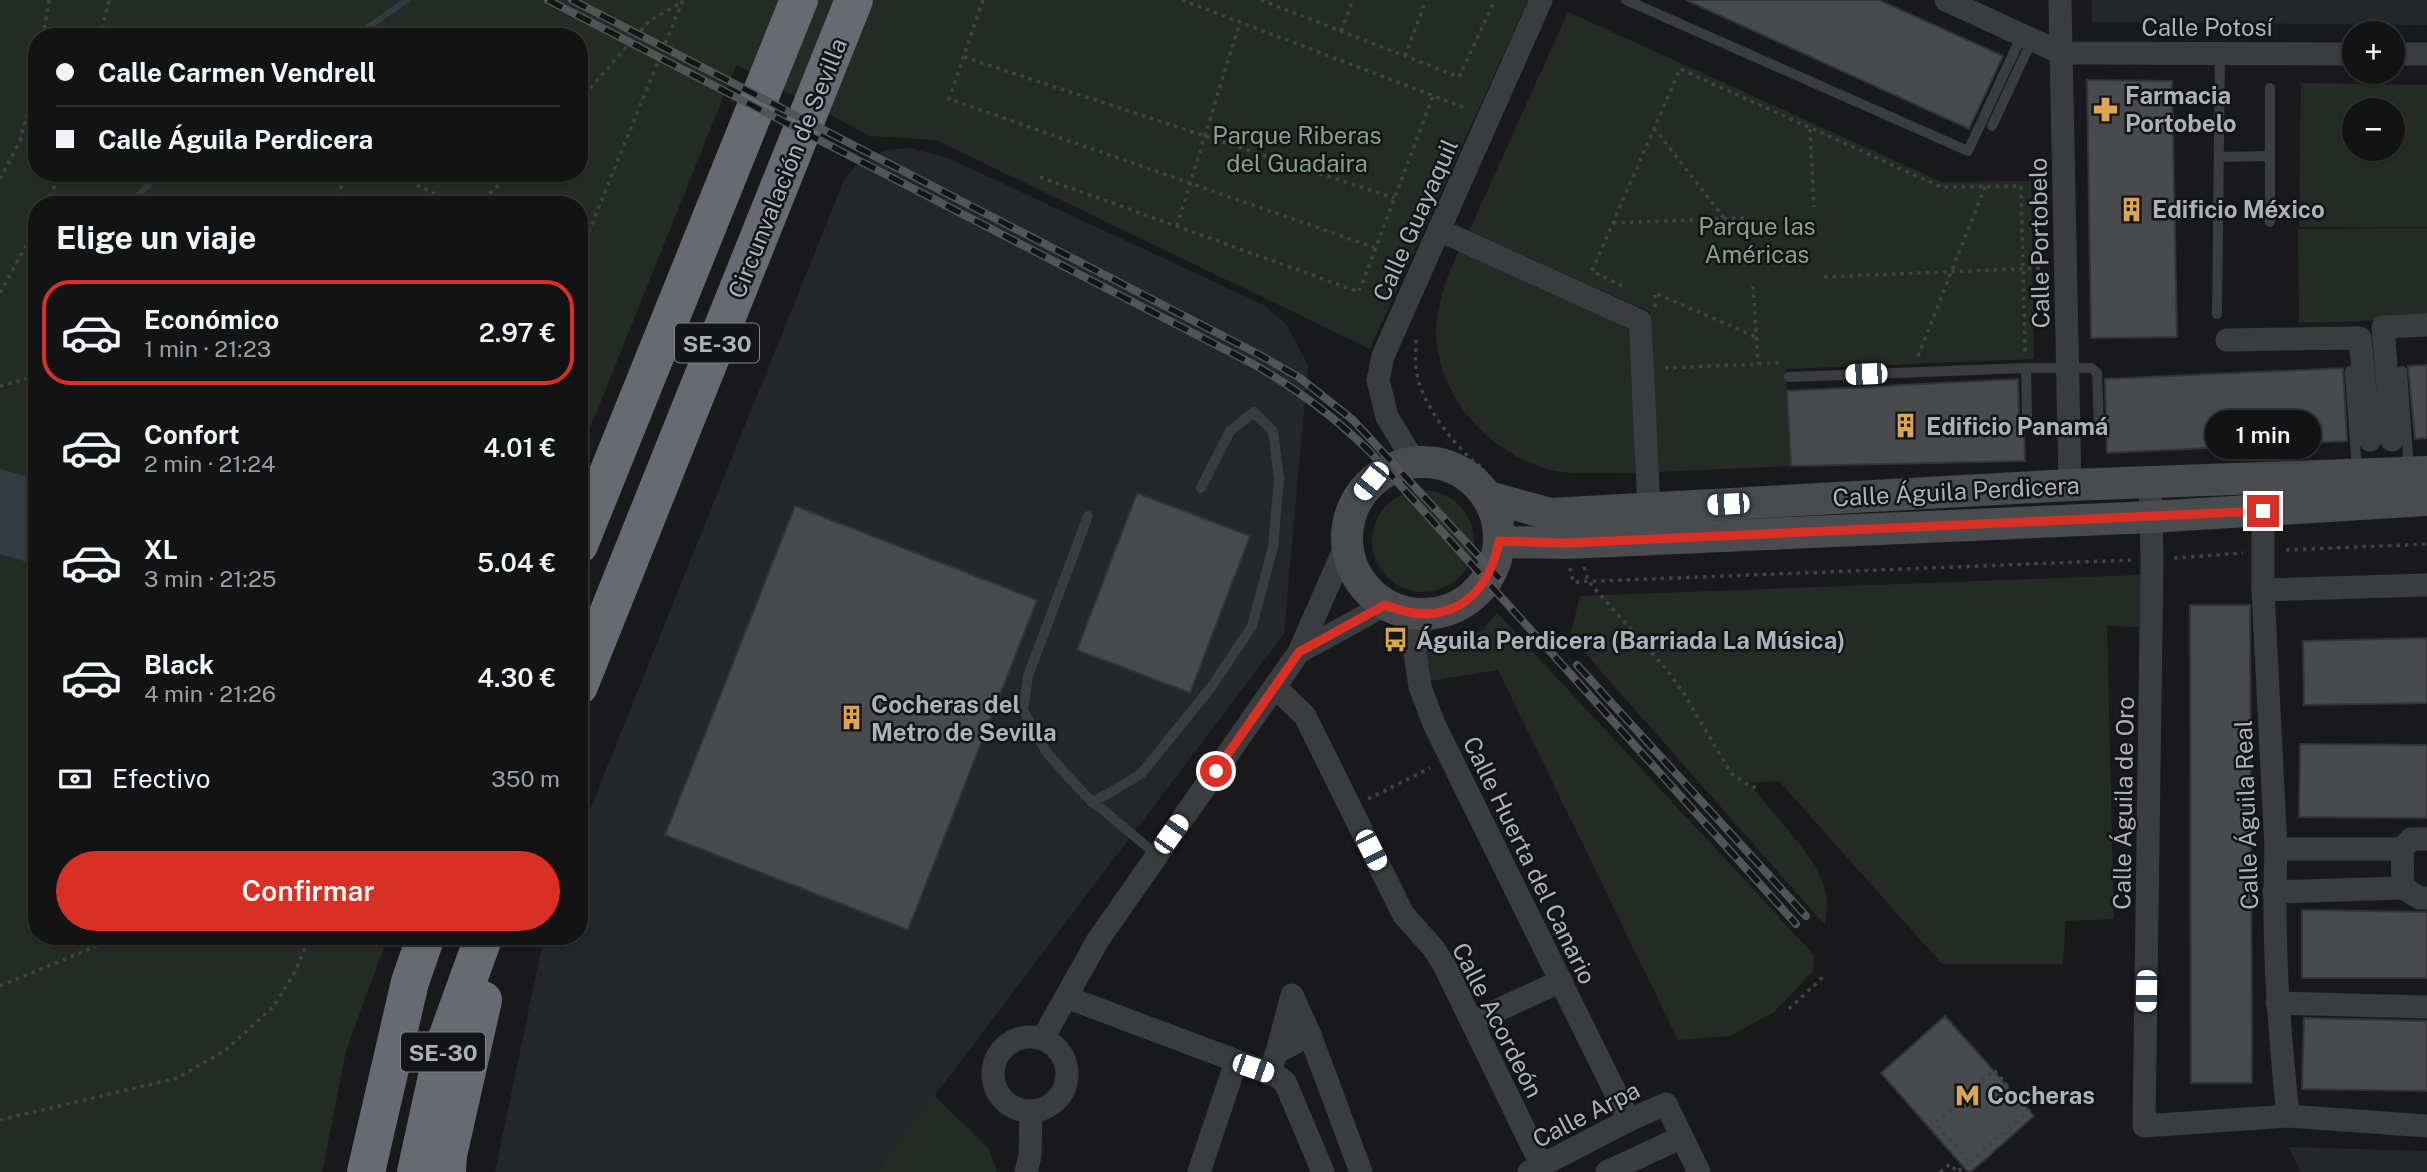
<!DOCTYPE html>
<html lang="es">
<meta charset="utf-8">
<style>
body{margin:0;font-family:"Public Sans",sans-serif;background:#1c1c1d;color:#f1f3f6;height:100vh;display:flex;flex-direction:column;font-size:26px;white-space:nowrap}
*{box-sizing:border-box;margin:0}
p{font-size:23px;color:#9d9ea0}
.icon{flex:none;width:38px;height:38px;fill:none;stroke:currentColor;stroke-width:2;stroke-linecap:round;stroke-linejoin:round}
.map{position:relative;flex:1;overflow:hidden}
.drawer{position:absolute;left:28px;top:196px;width:560px;height:749px;display:flex;flex-direction:column;background:#131314;border-radius:28px;box-shadow:0 2px 5px #0004,0 0 0 2px #323234}
.drawer>*{flex:none}
.guide{position:absolute;left:28px;top:28px;width:560px;height:154px;border-radius:28px;box-shadow:0 2px 5px #0004,0 0 0 2px #323234;display:grid;align-content:center;height:154px;padding:0 28px;background:#131314}
.tools{position:absolute;left:2342px;top:21px;display:grid;gap:14px}
.tools a{display:grid;place-items:center;width:63px;height:63px;border-radius:50%;background:#131314;box-shadow:0 2px 5px #0004,0 0 0 2px #323234;font-size:35px}
.end{position:absolute;width:32px;height:32px;margin:-16px;border:9px solid #d93025;background:#fff;box-shadow:0 0 0 4px #fff}
.from{border-radius:50%}
.bubble{position:absolute;height:49px;border-radius:24px;background:#131314;box-shadow:0 2px 5px #0004,0 0 0 2px #323234;font-size:23px;font-weight:600;line-height:49px;text-align:center}
.car{position:absolute;width:21px;height:42px;margin:-21px -10px;border-radius:9px;box-shadow:0 0 5px 2px #0007;background:linear-gradient(#fff 24%,#345 0 40%,#fff 0 76%,#345 0 86%,#fff 0)}
.guide b{display:flex;align-items:center;gap:24px;height:66px;font-size:26px}
.guide b+b{border-top:2px solid #323234}
.guide i{width:18px;height:18px;background:#f1f3f6}
ul{padding:0;list-style:none}
li{display:flex;align-items:center;gap:21px;height:105px;margin:0 14px 10px;padding:0 14px;border:4px solid transparent;border-radius:28px}
li div{flex:1}
li b{display:block;font-size:26px}
li em{font-style:normal;font-weight:600}
li.on{border-color:#d93025}
li>.icon{width:63px;height:63px;stroke-width:1.5}
h2{padding:0 28px;font-size:32px;line-height:84px}
.pay{display:flex;align-items:center;gap:18px;height:77px;padding:0 28px;font-size:26px}
.pay p{margin-inline-start:auto}
.cta{display:flex;gap:14px;margin-top:auto;padding:14px 28px}
.cta a{flex:1;height:80px;border-radius:42px;background:#d93025;color:#fff;font-size:28px;font-weight:600;line-height:80px;text-align:center}
.map>svg:first-child{display:block}
.built{fill:#252628}
.green{fill:#242b24;fill-rule:evenodd}
.water{fill:#333b40}
.lines{fill:none;stroke-linecap:round;stroke-linejoin:round}
.stream{stroke:#333b40;stroke-width:6}
.building{fill:#484a4d;stroke:#343437;stroke-width:2}
.path{stroke:#414346;stroke-width:3.5;stroke-dasharray:3.5 5;stroke-linecap:butt}
.lane{stroke:#3b3c40;stroke-width:10}
.street{stroke:#3b3c40;stroke-width:23}
.secondary{stroke:#494b4f;stroke-width:32}
.highway{stroke:#676a70;stroke-width:38}
.rail-casing{stroke:#525458;stroke-width:8}
.rail{stroke:#141416;stroke-width:5;stroke-dasharray:16;stroke-linecap:butt}
.route{stroke:#d93025;stroke-width:9}
.labels{text-anchor:middle;dominant-baseline:central;stroke-width:5;stroke-linejoin:round;paint-order:stroke}
.shield{fill:#141416;stroke:#7f8388;stroke-width:2}
.shield-label{font-size:23px;font-weight:bold;fill:#adb2b9}
.street-label{font-size:24px;fill:#adb2b9;stroke:#141416}
.poi-label{font-size:24px;font-weight:bold;fill:#adb2b9;stroke:#141416;text-anchor:start}
.park-label{font-size:24px;fill:#87a187;stroke:#141416}
</style>
<div class="map">
<svg width="2427" height="1172" viewBox="0 0 2427 1172">
<rect width="100%" height="100%" fill="#19191b"/>
<g class="built">
<polygon points="2092,0 2427,0 2427,25 2092,22"/>
<polygon points="910,148 948,158 1264,305 1286,324 1308,365 1284,634 877,1172 495,1172 544,936 579,936 579,836 844,180 855,166 887,150"/>
<polygon points="2289,1147 2427,1151 2427,1172 2300,1172"/>
</g>
<g class="green">
<path d="M0,0H1528L1370,349L936,140L870,136L736,65L579,456V205H37V936H388L346,1051L322,1172H0ZM37,37H579V173H37Z"/>
<polygon points="1568,12 1942,182 2031,181 2034,359 1786,369 1790,466 1656,472 1650,312 1469,231"/>
<path d="M2301,83L2427,85V227H2299ZM2354,110H2392V149H2354Z"/>
<polygon points="2427,228 2427,319 2299,323 2298,229"/>
<path d="M1460,247L1628,326L1637,473C1612,472 1580,475 1556,471C1488,457 1429,389 1437,319C1440,293 1450,271 1460,247Z"/>
<circle cx="1423" cy="541" r="51"/>
<path d="M2141,575L2139,627L2107,626L2114,919L2066,921L2063,964H1942L1779,781L1750,783C1771,816 1826,861 1827,903C1827,910 1826,918 1825,925L1570,636L1580,596Z"/>
<polygon points="1497,613 1814,955 1813,971 1774,1012 1730,1036 1678,1040 1498,670 1429,681 1423,648 1452,642 1483,630"/>
<polygon points="934,1095 989,1149 997,1172 877,1172"/>
</g>
<polygon class="water" points="0,469 37,479 37,565 0,554"/>
<g class="lines">
<g class="stream">
<polyline points="354,37 407,0"/>
<polyline points="129,205 160,173"/>
</g>
</g>
<g class="building">
<polygon points="1686,0 1879,0 2003,56 1969,129"/>
<polygon points="2087,80 2172,81 2177,337 2091,338"/>
<polygon points="2427,365 2427,438 2415,439 2408,366"/>
<polygon points="2343,368 2347,441 2107,453 2105,379"/>
<polygon points="2018,379 2019,416 2024,423 2025,461 1791,466 1787,391"/>
<polygon points="1137,493 1250,536 1190,693 1077,650"/>
<polygon points="795,506 1037,600 908,930 665,835"/>
<polygon points="2190,605 2250,605 2252,1083 2191,1083"/>
<polygon points="2427,638 2427,703 2304,705 2303,641"/>
<polygon points="2300,744 2427,745 2427,818 2299,817"/>
<polygon points="2302,910 2427,912 2427,978 2302,978"/>
<polygon points="1945,1016 2034,1116 1971,1172 1968,1172 1881,1073"/>
<polygon points="2304,1018 2427,1021 2427,1091 2302,1089"/>
</g>
<g class="lines">
<g class="path">
<polyline points="983,0 949,99 1376,248"/>
<polyline points="1182,0 1468,109"/>
<polyline points="1261,0 1459,77 1495,0"/>
<polyline points="1341,31 1353,0"/>
<polyline points="43,37 49,0"/>
<polyline points="100,37 109,0"/>
<polyline points="1405,56 1426,0"/>
<polyline points="964,57 1394,198"/>
<polyline points="579,101 649,21 679,4"/>
<polyline points="1654,128 1725,219"/>
<polyline points="1810,129 1814,207"/>
<polyline points="376,173 413,183 457,205"/>
<polyline points="1040,177 1359,292 1433,96"/>
<polyline points="0,179 20,141 37,77"/>
<polyline points="47,205 60,173"/>
<polyline points="335,205 346,173"/>
<polyline points="477,205 511,173"/>
<polyline points="1613,223 1744,218"/>
<polyline points="1177,226 1240,22"/>
<polyline points="579,256 683,0"/>
<polyline points="1824,277 2043,268"/>
<polyline points="1622,286 1592,271 1680,69 1941,187 2021,186 2025,351 2022,351"/>
<polyline points="1753,286 1758,364"/>
<polyline points="0,293 37,226"/>
<polyline points="1655,307 1655,293 1756,337"/>
<path d="M1416,340C1416,349 1415,359 1416,368C1419,402 1457,451 1485,470"/>
<polyline points="1918,356 1985,187"/>
<polyline points="1665,368 1780,363"/>
<polyline points="0,386 37,376"/>
<polyline points="2286,550 2427,544"/>
<polyline points="2174,558 2243,553"/>
<polyline points="1584,567 1588,581 1667,670 1683,692 1731,773 1746,784 1757,788"/>
<polyline points="1570,568 1573,582 2132,560"/>
<polyline points="1368,799 1430,768"/>
<polyline points="0,986 121,936"/>
<polyline points="1789,1009 1826,974"/>
<polyline points="0,1120 177,1078 226,1050 274,1006 295,972 310,936"/>
<polyline points="1970,1162 2029,1111 1994,1070 1971,1091"/>
<polyline points="1940,1172 1950,1164 1957,1172 1970,1162 1935,1123 1963,1099"/>
</g>
<g class="lane">
<polyline points="1626,0 1968,151 2022,35"/>
<polyline points="1992,126 2032,40"/>
<polyline points="2219,157 2270,156"/>
<polyline points="2270,222 2270,88"/>
<polyline points="2217,314 2220,53"/>
<polyline points="2350,371 2357,472"/>
<polyline points="2402,371 2409,470"/>
<polyline points="1789,377 2026,368"/>
<polyline points="2027,416 2026,368 2092,368 2097,373 2099,427"/>
<polyline points="1088,516 1028,676 1023,710 1047,753 1085,795 1157,855"/>
<polyline points="1092,803 1141,774 1212,686 1252,626 1273,547 1279,479 1273,431 1254,412 1230,431 1201,488"/>
</g>
<g class="street">
<polyline points="1946,0 2061,53 2354,54"/>
<polyline points="2060,0 2070,485"/>
<polyline points="2392,54 2427,54"/>
<polyline points="1439,230 1640,321 1649,509"/>
<polyline points="2227,340 2360,338 2370,440"/>
<polyline points="2392,440 2383,327 2427,325"/>
<polyline points="1414,461 1387,417 1378,380 1383,356 1541,0"/>
<polyline points="2150,482 2152,559 2144,1126 2288,1116 2427,1126"/>
<path d="M2263,511V590L2276,849C2272,939 2279,1027 2288,1116"/>
<polyline points="2263,590 2427,585"/>
<polyline points="1422,614 1415,653 1420,687 1434,724 1629,1120"/>
<polyline points="1299,652 1385,605"/>
<polyline points="1275,687 1305,716 1403,914 1434,949 1444,965 1542,1166"/>
<polyline points="2402,849 2411,839 2427,839"/>
<polyline points="2403,888 2420,898 2427,898"/>
<polyline points="2274,892 2403,888 2402,849 2276,849"/>
<polyline points="1066,997 1277,1076 1285,1082 1323,1172"/>
<polyline points="2277,1003 2427,1007"/>
<polyline points="1472,1022 1561,981"/>
<circle cx="1030" cy="1074" r="37"/>
<polyline points="1043,1038 1098,940 1299,652 1346,545"/>
<polyline points="1277,1052 1292,995 1310,1035"/>
<polyline points="1269,1073 1277,1052 1310,1035 1361,1172"/>
<polyline points="1026,1172 1030,1156 1031,1111"/>
<polyline points="1199,1172 1236,1062"/>
<polyline points="1529,1172 1629,1120 1666,1104 1699,1172"/>
<polyline points="1607,1172 1682,1137"/>
</g>
<g class="secondary">
<circle cx="1423" cy="538" r="76"/>
<polyline points="1488,497 1550,514 2070,485 2427,472"/>
<polyline points="1499,542 1567,543 2151,517 2427,500"/>
</g>
<g class="highway">
<polyline points="579,545 799,0"/>
<polyline points="579,686 854,0"/>
<polyline points="366,1172 410,982 426,936"/>
<polyline points="416,1172 443,1049 484,936"/>
<polyline points="447,1172 448,1155 483,1000"/>
</g>
<defs>
<g id="rail">
<path d="M548,0L1253,364C1297,389 1335,417 1371,453L1796,924"/>
<polyline points="572,0 1258,354 1300,378 1353,420 1500,579"/>
<polyline points="1577,665 1806,916"/>
</g>
</defs>
<use href="#rail" class="rail-casing"/>
<use href="#rail" class="rail"/>
</g>
<g class="lines">
<path class="route" d="M1216,771L1299,652L1385,605C1444,629 1487,602 1499,541L1567,543L2263,511"/>
</g>
<defs>
<symbol id="pharmacy-bare" viewBox="-9 -9 18 18"><path d="M-2-6h4v4h4v4h-4v4h-4v-4h-4v-4h4Z" fill="#dca550" stroke="#141416" stroke-width="2.5" paint-order="stroke"/></symbol>
<symbol id="building-bare" viewBox="-9 -9 18 18"><path d="M-4-6H4V6H1V3H-1V6H-4ZM-2.5-4.3h1.7v1.8h-1.7ZM.8-4.3h1.7v1.8H.8ZM-2.5-1h1.7V.8h-1.7ZM.8-1h1.7V.8H.8Z" fill="#dca550" stroke="#141416" stroke-width="2.5" paint-order="stroke"/></symbol>
<symbol id="bus-bare" viewBox="-9 -9 18 18"><path d="M-5-6H5V4H4V6H2V4H-2V6H-4V4H-5ZM-3.5-4V0h7V-4ZM-3.5 1.2v1.5H-2V1.2ZM2 1.2v1.5H3.5V1.2Z" fill="#dca550" stroke="#141416" stroke-width="2.5" paint-order="stroke"/></symbol>
<symbol id="metro-bare" viewBox="-9 -9 18 18"><path d="M-5.5 5V-5H-3L0 0L3-5H5.5V5H3V-.5L0 4L-3-.5V5Z" fill="#dca550" stroke="#141416" stroke-width="2.5" paint-order="stroke"/></symbol>
</defs>
<g fill-rule="evenodd">
<use href="#pharmacy-bare" x="2088" y="92" width="35" height="35"/>
<use href="#building-bare" x="2114" y="192" width="35" height="35"/>
<use href="#building-bare" x="1888" y="408" width="35" height="35"/>
<use href="#bus-bare" x="1378" y="622" width="35" height="35"/>
<use href="#building-bare" x="834" y="700" width="35" height="35"/>
<use href="#metro-bare" x="1950" y="1078" width="35" height="35"/>
</g>
<g class="labels">
<g class="shield">
<rect x="675" y="323.5" width="84" height="39" rx="5"/>
<rect x="401" y="1032.5" width="84" height="39" rx="5"/>
</g>
<g class="shield-label">
<text x="717" y="343">SE-30</text>
<text x="443" y="1052">SE-30</text>
</g>
<g class="street-label">
<text x="2207" y="27">Calle Potosí</text>
<text transform="translate(787 168) rotate(-68)">Circunvalación de Sevilla</text>
<text transform="translate(1415 220) rotate(-66)">Calle Guayaquil</text>
<text transform="translate(2039 243) rotate(-91)">Calle Portobelo</text>
<text transform="translate(1956 491) rotate(-3)">Calle Águila Perdicera</text>
<text transform="translate(2123 803) rotate(-89)">Calle Águila de Oro</text>
<text transform="translate(2246 815) rotate(-92)">Calle Águila Real</text>
<text transform="translate(1530 860) rotate(64)">Calle Huerta del Canario</text>
<text transform="translate(1498 1020) rotate(63)">Calle Acordeón</text>
<text transform="translate(1586 1114) rotate(-27)">Calle Arpa</text>
</g>
<g class="poi-label">
<text x="2125" y="95">Farmacia<tspan x="2125" dy="28">Portobelo</tspan></text>
<text x="2152" y="209">Edificio México</text>
<text x="1926" y="426">Edificio Panamá</text>
<text x="1416" y="640">Águila Perdicera (Barriada La Música)</text>
<text x="871" y="704">Cocheras del<tspan x="871" dy="28">Metro de Sevilla</tspan></text>
<text x="1987" y="1095">Cocheras</text>
</g>
<g class="park-label">
<text x="1297" y="135">Parque Riberas<tspan x="1297" dy="28">del Guadaira</tspan></text>
<text x="1757" y="226">Parque las<tspan x="1757" dy="28">Américas</tspan></text>
</g>
</g>
</svg>
<div class="tools">
<a>+</a>
<a>−</a>
</div>
<i class="end from" style="left:1216px;top:771px"></i>
<i class="end" style="left:2263px;top:511px"></i>
<div class="bubble" style="left:2205px;top:410px;width:116px">1 min</div>
<i class="car" style="left:1866px;top:374px;rotate:268deg"></i>
<i class="car" style="left:1371px;top:481px;rotate:219deg"></i>
<i class="car" style="left:1728px;top:504px;rotate:267deg"></i>
<i class="car" style="left:1171px;top:834px;rotate:35deg"></i>
<i class="car" style="left:1371px;top:850px;rotate:153deg"></i>
<i class="car" style="left:2146px;top:991px;rotate:181deg"></i>
<i class="car" style="left:1253px;top:1068px;rotate:109deg"></i>
<div class="guide">
<b><i class="from"></i>Calle Carmen Vendrell</b>
<b><i></i>Calle Águila Perdicera</b>
</div>
<section class="drawer">
<h2>Elige un viaje</h2>
<ul>
<li class="on"><svg class="icon" aria-label="car" viewBox="0 0 24 24"><path d="M5 17H2v-5l4-1 3-4h7l3 4 3 1v5h-3M9 17h6M6 11h13"/><circle cx="7" cy="17" r="2"/><circle cx="17" cy="17" r="2"/></svg><div><b>Económico</b><p>1 min · 21:23</p></div><em>2.97 €</em></li>
<li><svg class="icon" aria-label="car" viewBox="0 0 24 24"><path d="M5 17H2v-5l4-1 3-4h7l3 4 3 1v5h-3M9 17h6M6 11h13"/><circle cx="7" cy="17" r="2"/><circle cx="17" cy="17" r="2"/></svg><div><b>Confort</b><p>2 min · 21:24</p></div><em>4.01 €</em></li>
<li><svg class="icon" aria-label="car" viewBox="0 0 24 24"><path d="M5 17H2v-5l4-1 3-4h7l3 4 3 1v5h-3M9 17h6M6 11h13"/><circle cx="7" cy="17" r="2"/><circle cx="17" cy="17" r="2"/></svg><div><b>XL</b><p>3 min · 21:25</p></div><em>5.04 €</em></li>
<li><svg class="icon" aria-label="car" viewBox="0 0 24 24"><path d="M5 17H2v-5l4-1 3-4h7l3 4 3 1v5h-3M9 17h6M6 11h13"/><circle cx="7" cy="17" r="2"/><circle cx="17" cy="17" r="2"/></svg><div><b>Black</b><p>4 min · 21:26</p></div><em>4.30 €</em></li>
</ul>
<div class="pay"><svg class="icon" aria-label="cash" viewBox="0 0 24 24"><path d="M3 7h18v10H3z"/><circle cx="12" cy="12" r="2"/></svg>Efectivo<p>350 m</p></div>
<div class="cta"><a>Confirmar</a></div>
</section>
</div>
